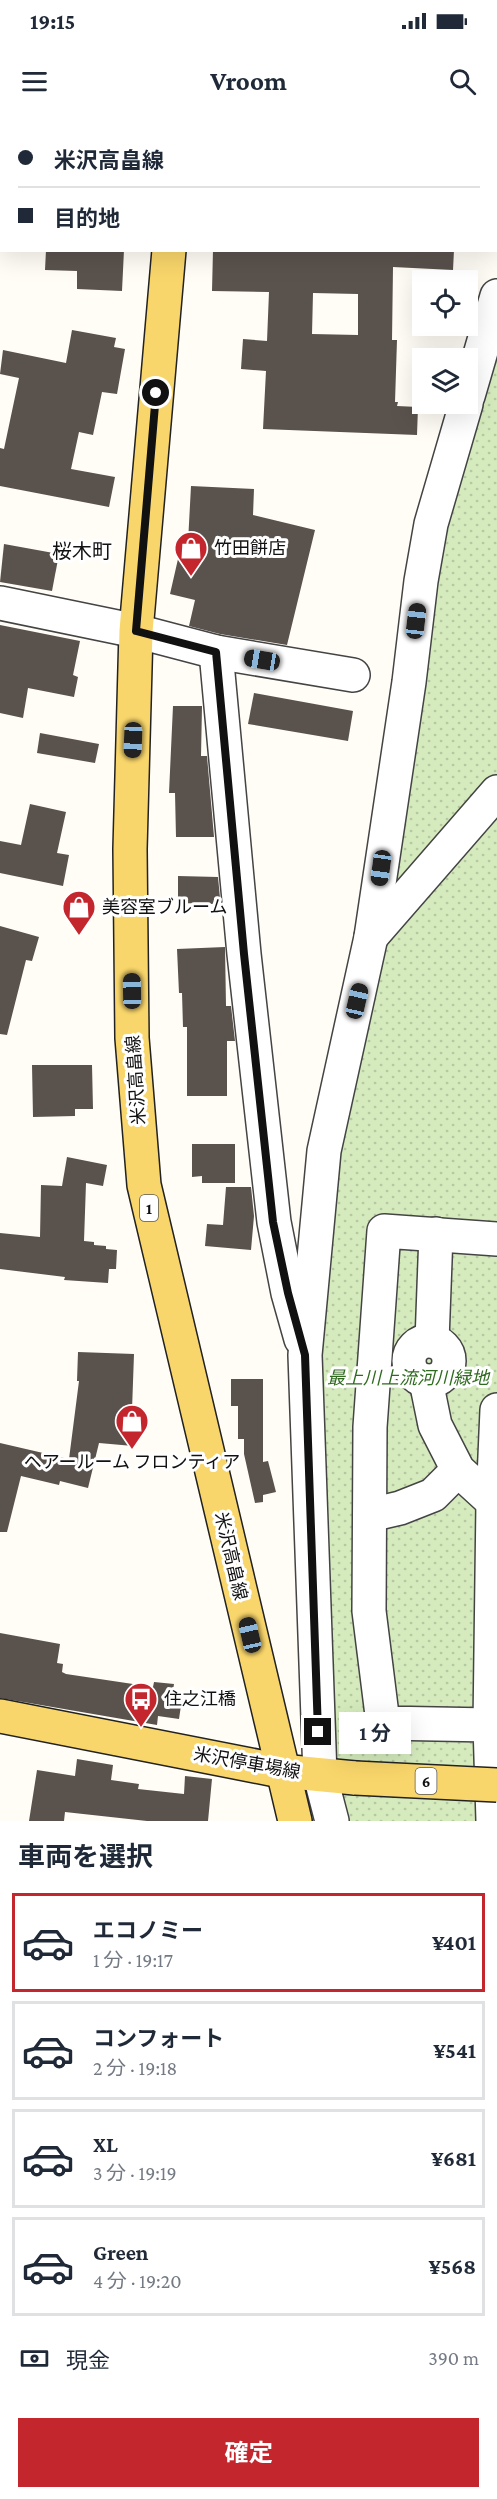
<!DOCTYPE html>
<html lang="ja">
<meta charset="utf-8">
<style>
body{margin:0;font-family:"Crimson Pro","Noto Sans JP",serif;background:#f6f6f7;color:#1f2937;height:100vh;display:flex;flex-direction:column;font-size:22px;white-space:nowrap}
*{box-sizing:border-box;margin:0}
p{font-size:20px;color:#747a83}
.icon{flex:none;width:33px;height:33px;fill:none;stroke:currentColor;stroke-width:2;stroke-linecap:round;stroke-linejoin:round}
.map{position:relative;height:1701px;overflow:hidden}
.drawer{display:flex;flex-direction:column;background:#fff;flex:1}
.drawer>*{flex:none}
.banner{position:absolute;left:0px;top:0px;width:498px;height:132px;box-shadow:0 6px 24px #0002;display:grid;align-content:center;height:132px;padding:0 18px;background:#fff}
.tools{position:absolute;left:412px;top:150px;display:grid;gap:12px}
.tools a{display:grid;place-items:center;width:66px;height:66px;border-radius:0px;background:#fff;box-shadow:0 6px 24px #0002;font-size:30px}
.end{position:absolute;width:27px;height:27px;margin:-14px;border:8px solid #111;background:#fff;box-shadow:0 0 0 3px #fff}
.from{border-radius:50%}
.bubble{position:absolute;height:42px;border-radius:0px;background:#fff;box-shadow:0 6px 24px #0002;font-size:20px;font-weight:700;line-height:42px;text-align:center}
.car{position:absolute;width:18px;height:36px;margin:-18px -9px;border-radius:8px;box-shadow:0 0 4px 2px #0007;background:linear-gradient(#222 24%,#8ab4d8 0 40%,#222 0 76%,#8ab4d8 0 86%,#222 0)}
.banner b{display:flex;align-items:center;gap:21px;height:57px;font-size:22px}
.banner b+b{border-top:2px solid #e0e1e3}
.banner i{width:15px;height:15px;background:#1f2937}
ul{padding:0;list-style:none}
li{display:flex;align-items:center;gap:18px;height:99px;margin:0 12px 9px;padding:0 6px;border:3px solid #e0e1e3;border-radius:0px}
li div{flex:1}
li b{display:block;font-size:22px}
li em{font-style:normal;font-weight:700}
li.active{border-color:#c4262e}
li>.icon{width:54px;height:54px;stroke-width:1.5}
h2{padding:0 18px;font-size:27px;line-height:72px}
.pay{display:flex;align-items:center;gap:15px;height:66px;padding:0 18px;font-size:22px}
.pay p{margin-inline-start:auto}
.action{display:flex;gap:12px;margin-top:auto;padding:12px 18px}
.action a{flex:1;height:69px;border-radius:0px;background:#c4262e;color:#fff;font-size:24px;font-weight:700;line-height:69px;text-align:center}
.status{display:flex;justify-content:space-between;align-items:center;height:42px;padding:0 30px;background:#fff;direction:ltr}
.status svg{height:16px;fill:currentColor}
header{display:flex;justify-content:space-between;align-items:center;height:78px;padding:0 18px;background:#fff;font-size:27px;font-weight:700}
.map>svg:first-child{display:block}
.grass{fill:url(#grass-dots)}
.building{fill:#5a524d;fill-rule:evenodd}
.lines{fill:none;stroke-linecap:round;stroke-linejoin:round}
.minor-casing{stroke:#444;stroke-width:36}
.major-casing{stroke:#222;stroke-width:36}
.minor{stroke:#fff;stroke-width:33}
.major{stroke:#f9d66b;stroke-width:33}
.major-bridge-casing{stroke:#222;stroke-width:36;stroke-linecap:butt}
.major-bridge{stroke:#f9d66b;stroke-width:33}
.route{stroke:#111;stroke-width:8}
.labels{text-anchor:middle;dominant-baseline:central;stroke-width:6;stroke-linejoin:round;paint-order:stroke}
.shield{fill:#fff;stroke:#585858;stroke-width:1.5}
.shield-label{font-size:16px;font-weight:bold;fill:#111}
.poi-label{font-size:18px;fill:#111;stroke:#fff;text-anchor:start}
.street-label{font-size:18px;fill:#111;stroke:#fff}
.park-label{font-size:18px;font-style:italic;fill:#2f6b1f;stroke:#fff}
.neighbourhood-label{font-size:20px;fill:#111;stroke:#fff}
</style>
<div class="status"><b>19:15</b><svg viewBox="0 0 49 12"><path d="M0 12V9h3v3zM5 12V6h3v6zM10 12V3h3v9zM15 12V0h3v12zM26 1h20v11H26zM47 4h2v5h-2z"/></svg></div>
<header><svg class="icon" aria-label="menu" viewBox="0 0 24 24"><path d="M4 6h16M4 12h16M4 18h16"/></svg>Vroom<svg class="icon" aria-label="search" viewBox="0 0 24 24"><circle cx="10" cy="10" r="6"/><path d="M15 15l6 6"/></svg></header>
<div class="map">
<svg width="497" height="1701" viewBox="0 0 497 1701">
<defs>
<pattern id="grass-dots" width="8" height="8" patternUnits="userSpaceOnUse" patternTransform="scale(1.5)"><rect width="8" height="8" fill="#d5ebbd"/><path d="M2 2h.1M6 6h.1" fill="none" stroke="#b6c8a1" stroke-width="1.8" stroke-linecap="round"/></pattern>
</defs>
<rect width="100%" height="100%" fill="#fffdf5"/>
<polygon class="grass" points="497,227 497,1701 343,1701 329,1619 318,1238 335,1034 436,415"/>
<g class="building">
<polygon points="46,130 124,130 122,171 77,169 77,151 45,150"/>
<path d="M213,130H454L453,150L393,147L392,220H397L395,282H398L397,286L418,287L417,315L263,309L266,251L241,249L243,219L267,221L269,172L212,171ZM313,173L358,174V215L312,214Z"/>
<polygon points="72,210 116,218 114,227 125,229 117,274 102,272 93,315 79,312 71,349 115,357 109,387 0,366 0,328 4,329 19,258 0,254 3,230 66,243"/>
<polygon points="191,366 254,369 253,395 315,410 287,525 220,514 189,506 195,480 170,474 178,439 187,441"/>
<polygon points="4,424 59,434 52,471 0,462"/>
<polygon points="0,505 80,521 73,555 78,557 74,577 28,568 23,598 0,593"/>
<polygon points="254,573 353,591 348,621 248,604"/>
<polygon points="173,586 202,586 201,636 207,636 214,717 176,717 175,673 169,673"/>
<polygon points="40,613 99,624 95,643 37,633"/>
<polygon points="30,684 66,692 57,733 69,735 63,766 0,753 0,721 21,725"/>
<polygon points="178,756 218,757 220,778 214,778 214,784 178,783"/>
<polygon points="0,806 39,817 32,841 26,840 7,915 0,914"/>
<polygon points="225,827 226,886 231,886 235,921 227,921 227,976 187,976 187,907 183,907 182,873 179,873 177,829"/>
<polygon points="32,945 92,945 93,989 75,989 75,996 33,997"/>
<polygon points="192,1024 235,1024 235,1063 202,1063 202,1056 192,1057"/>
<polygon points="67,1037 107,1045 103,1066 86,1063 84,1121 94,1122 94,1125 106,1126 106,1129 117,1130 116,1149 109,1149 108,1163 64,1160 65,1157 0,1149 0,1113 40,1117 41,1065 62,1066"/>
<polygon points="226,1067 251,1067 254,1096 251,1130 205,1126 207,1104 223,1105"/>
<polygon points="78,1232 134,1234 132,1290 136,1290 133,1326 99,1323 88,1368 60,1361 59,1365 21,1356 7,1412 0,1412 0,1323 69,1339 79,1261 77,1261"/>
<polygon points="231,1259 263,1259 263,1342 268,1341 276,1372 263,1375 263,1382 255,1383 244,1334 244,1319 238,1319 238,1286 231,1286"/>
<polygon points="0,1513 60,1524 57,1543 63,1544 62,1552 66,1554 153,1567 154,1562 174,1564 173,1570 183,1572 179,1599 158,1596 157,1605 0,1578"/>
<polygon points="77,1639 113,1645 111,1660 139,1664 138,1669 184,1674 185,1656 212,1659 208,1701 147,1701 65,1692 64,1701 29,1701 37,1650 75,1656"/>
</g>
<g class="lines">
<defs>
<g id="minor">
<polyline points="0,49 2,49"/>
<polyline points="496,59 497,59"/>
<polyline points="468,276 497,176"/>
<polyline points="0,483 136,511 216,532 353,555"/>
<polyline points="216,532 244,834 274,1102 288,1173 301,1219"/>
<polyline points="371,817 497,672"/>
<circle cx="429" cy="1241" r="20"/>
<polyline points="432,1221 436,1114"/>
<polyline points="426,1261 435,1305 458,1350 493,1382"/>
<polyline points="370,1395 400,1388 433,1375 458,1350"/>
<polyline points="490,1605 493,1382 497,1290"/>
<polyline points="332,1701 320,1655 305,1235 324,1031 371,817 409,562 421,461 431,404 466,284"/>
<polyline points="493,1701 490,1605 383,1603 369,1491 370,1307 384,1111 497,1119"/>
</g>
<g id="major">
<polyline points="178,2 178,0"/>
<polyline points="169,130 136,511 130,729 132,918 144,1065 295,1701"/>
<polyline points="0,1596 281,1651 355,1658"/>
</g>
</defs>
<use href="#minor" class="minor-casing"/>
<use href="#major" class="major-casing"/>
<use href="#minor" class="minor"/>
<use href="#major" class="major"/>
<defs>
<polyline id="major-bridge" points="355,1658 497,1665"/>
</defs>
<use href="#major-bridge" class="major-bridge-casing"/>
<use href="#major-bridge" class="major-bridge"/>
</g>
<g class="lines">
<polyline class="route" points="156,273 136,511 216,532 244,834 273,1102 288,1173 305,1235 318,1612"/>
</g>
<defs>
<symbol id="shop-pin" viewBox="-11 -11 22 30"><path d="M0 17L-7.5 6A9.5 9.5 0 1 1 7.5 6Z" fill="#c4262e" stroke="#fff"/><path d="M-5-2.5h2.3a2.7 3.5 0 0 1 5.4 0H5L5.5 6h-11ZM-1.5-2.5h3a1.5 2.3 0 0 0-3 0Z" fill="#fff"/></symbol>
<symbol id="bus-pin" viewBox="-11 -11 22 30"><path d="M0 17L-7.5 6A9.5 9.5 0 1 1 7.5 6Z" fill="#c4262e" stroke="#fff"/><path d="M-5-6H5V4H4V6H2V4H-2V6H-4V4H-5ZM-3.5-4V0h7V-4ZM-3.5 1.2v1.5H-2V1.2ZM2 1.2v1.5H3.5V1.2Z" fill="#fff"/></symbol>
</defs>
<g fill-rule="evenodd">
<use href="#shop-pin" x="172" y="409" width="38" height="52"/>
<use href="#shop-pin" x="60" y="768" width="38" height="52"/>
<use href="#shop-pin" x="113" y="1282" width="38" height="52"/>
<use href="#bus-pin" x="122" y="1560" width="38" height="52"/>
</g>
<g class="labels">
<g class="shield">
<rect x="140" y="1075" width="18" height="26" rx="4.5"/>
<rect x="415.5" y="1648" width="21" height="26" rx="4.5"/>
</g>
<g class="shield-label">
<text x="149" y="1088">1</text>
<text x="426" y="1661">6</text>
</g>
<g class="poi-label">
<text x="214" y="428">竹田餅店</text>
<text x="102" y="787">美容室ブルーム</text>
<text x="132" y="1342" text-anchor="middle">ヘアールーム フロンティア</text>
<text x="164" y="1579">住之江橋</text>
</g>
<g class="street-label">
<text transform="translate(136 960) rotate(-94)">米沢高畠線</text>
<text transform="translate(231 1436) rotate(77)">米沢高畠線</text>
<text transform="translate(247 1643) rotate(10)">米沢停車場線</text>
</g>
<g class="park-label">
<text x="408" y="1258">最上川上流河川緑地</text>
</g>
<g class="neighbourhood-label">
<text x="82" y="431">桜木町</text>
</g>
</g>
</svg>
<div class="tools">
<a><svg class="icon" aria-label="locate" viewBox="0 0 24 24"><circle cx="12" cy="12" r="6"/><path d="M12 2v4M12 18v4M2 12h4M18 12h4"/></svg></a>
<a><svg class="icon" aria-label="layers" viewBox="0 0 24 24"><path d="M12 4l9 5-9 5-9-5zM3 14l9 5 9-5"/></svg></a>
</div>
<i class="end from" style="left:156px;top:273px"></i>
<i class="end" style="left:318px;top:1612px"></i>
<div class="bubble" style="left:339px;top:1592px;width:72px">1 分</div>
<i class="car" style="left:416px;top:501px;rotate:7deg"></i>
<i class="car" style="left:262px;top:540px;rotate:279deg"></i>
<i class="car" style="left:133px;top:620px;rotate:182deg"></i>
<i class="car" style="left:381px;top:748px;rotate:188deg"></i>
<i class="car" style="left:132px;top:871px;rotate:359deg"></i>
<i class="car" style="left:357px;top:881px;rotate:13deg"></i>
<i class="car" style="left:250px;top:1515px;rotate:347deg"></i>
<div class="banner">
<b><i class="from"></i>米沢高畠線</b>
<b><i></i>目的地</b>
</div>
</div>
<section class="drawer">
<h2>車両を選択</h2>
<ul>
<li class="active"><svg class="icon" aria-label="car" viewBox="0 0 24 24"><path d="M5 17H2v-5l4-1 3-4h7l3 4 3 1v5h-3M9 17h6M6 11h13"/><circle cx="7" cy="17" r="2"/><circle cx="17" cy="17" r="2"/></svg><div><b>エコノミー</b><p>1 分 · 19:17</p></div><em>¥401</em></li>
<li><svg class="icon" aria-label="car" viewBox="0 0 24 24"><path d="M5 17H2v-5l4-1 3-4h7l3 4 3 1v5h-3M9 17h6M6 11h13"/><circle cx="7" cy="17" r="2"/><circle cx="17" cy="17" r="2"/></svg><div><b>コンフォート</b><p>2 分 · 19:18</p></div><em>¥541</em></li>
<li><svg class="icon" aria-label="car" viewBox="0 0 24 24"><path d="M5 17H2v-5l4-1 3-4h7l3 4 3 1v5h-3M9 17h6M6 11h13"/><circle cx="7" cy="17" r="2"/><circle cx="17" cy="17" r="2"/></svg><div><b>XL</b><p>3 分 · 19:19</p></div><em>¥681</em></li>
<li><svg class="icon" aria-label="car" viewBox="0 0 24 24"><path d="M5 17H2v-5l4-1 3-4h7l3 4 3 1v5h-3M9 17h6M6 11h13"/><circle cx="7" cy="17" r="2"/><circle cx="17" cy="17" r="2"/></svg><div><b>Green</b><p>4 分 · 19:20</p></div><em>¥568</em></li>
</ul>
<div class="pay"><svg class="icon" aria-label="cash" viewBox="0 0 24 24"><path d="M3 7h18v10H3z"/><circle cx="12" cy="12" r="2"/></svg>現金<p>390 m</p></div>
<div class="action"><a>確定</a></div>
</section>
